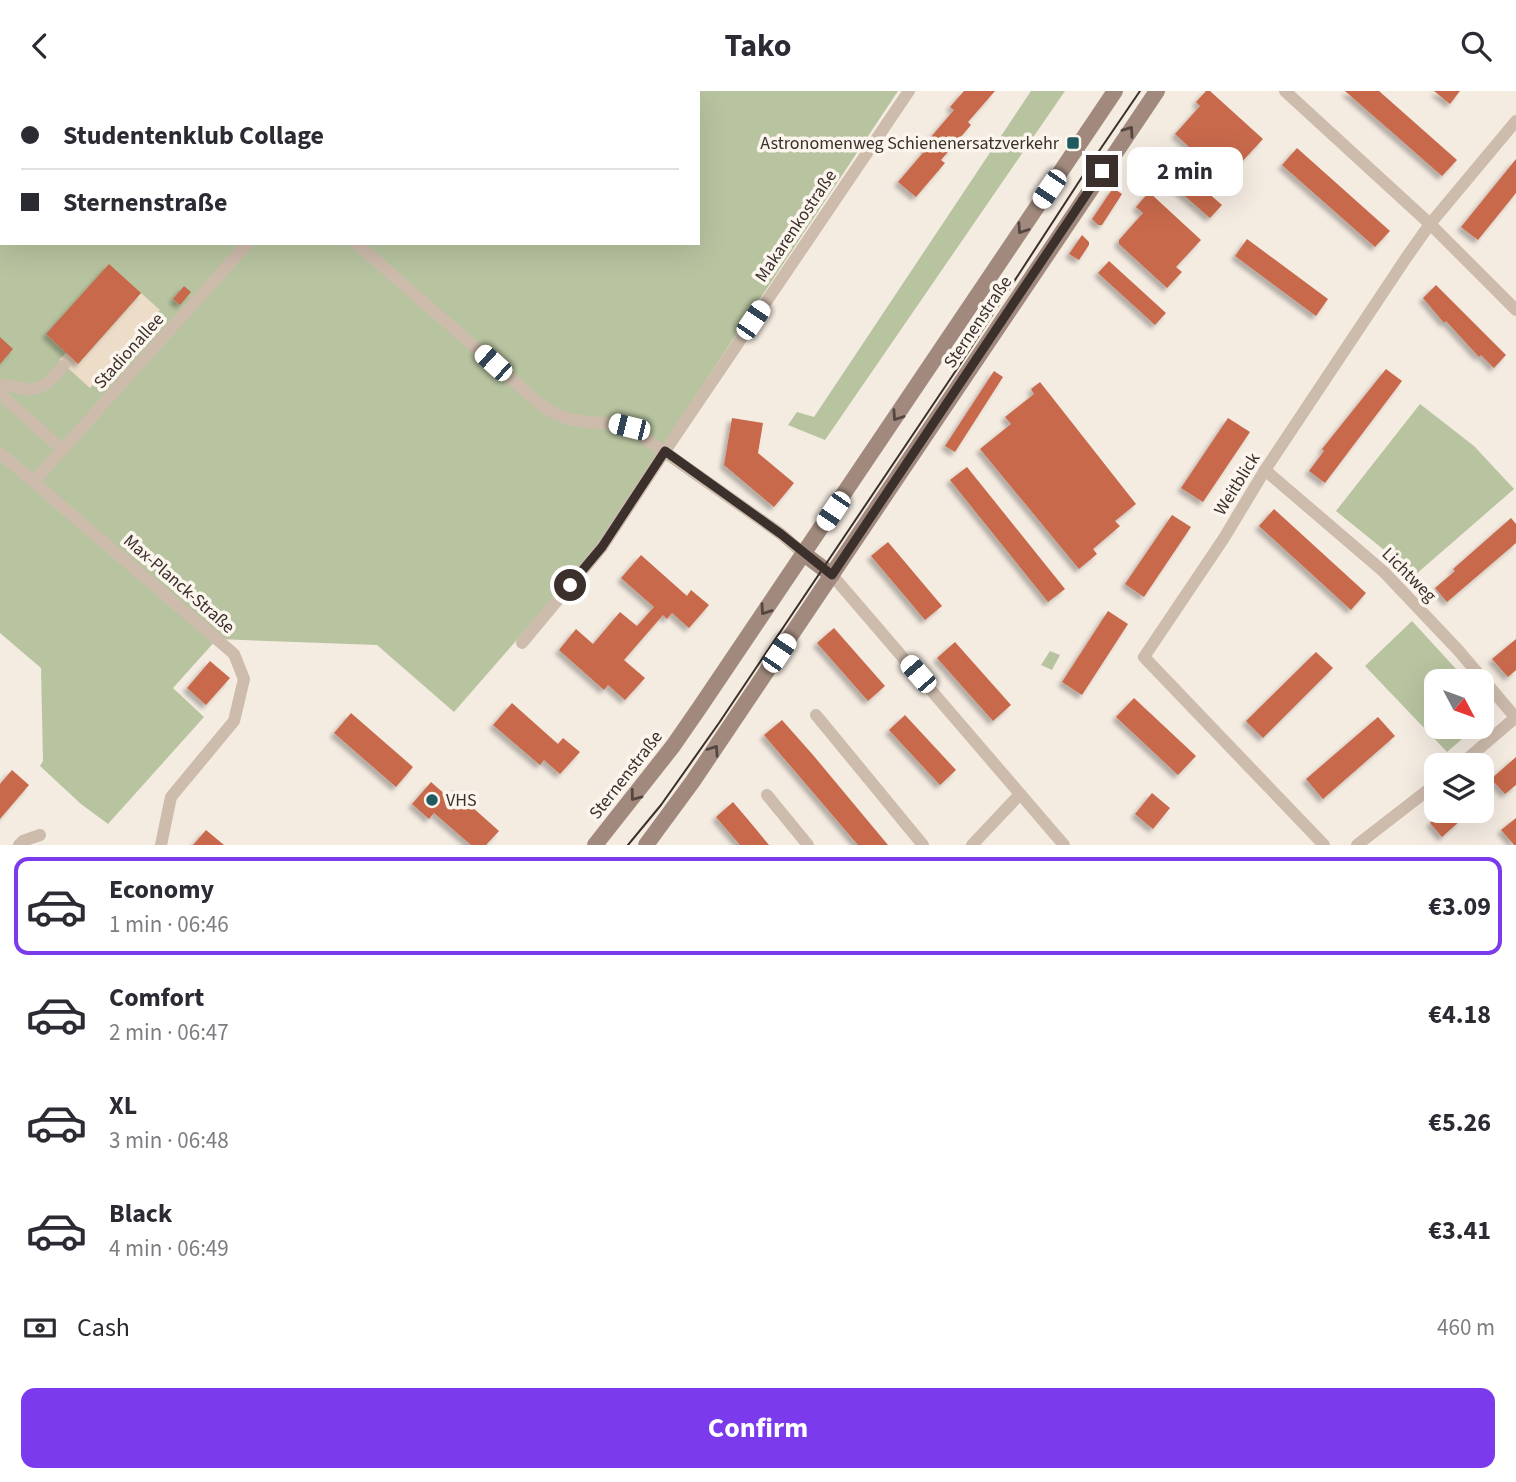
<!DOCTYPE html>
<meta charset="utf-8">
<style>
body{margin:0;font-family:"Source Sans 3",sans-serif;background:#f7f7f7;color:#2b2b33;height:100vh;display:flex;flex-direction:column;font-size:26px;white-space:nowrap}
*{box-sizing:border-box;margin:0}
p{font-size:23px;color:#7c7c81}
.icon{flex:none;width:38px;height:38px;fill:none;stroke:currentColor;stroke-width:2;stroke-linecap:round;stroke-linejoin:round}
.map{position:relative;height:754px;overflow:hidden}
.sheet{display:flex;flex-direction:column;background:#fff;flex:1}
.sheet>*{flex:none}
.hud{position:absolute;left:0px;top:0px;width:700px;height:154px;box-shadow:0 7px 28px #0002;display:grid;align-content:center;height:154px;padding:0 21px;background:#fff}
.needle{width:46px;rotate:131deg}
.controls{position:absolute;left:1424px;top:578px;display:grid;gap:14px}
.controls a{display:grid;place-items:center;width:70px;height:70px;border-radius:14px;background:#fff;box-shadow:0 7px 28px #0002;font-size:35px}
.end{position:absolute;width:32px;height:32px;margin:-16px;border:9px solid #3b302b;background:#fff;box-shadow:0 0 0 4px #fff}
.from{border-radius:50%}
.bubble{position:absolute;height:49px;border-radius:14px;background:#fff;box-shadow:0 7px 28px #0002;font-size:23px;font-weight:700;line-height:49px;text-align:center}
.car{position:absolute;width:21px;height:42px;margin:-21px -10px;border-radius:9px;box-shadow:0 0 5px 2px #0007;background:linear-gradient(#fff 24%,#345 0 40%,#fff 0 76%,#345 0 86%,#fff 0)}
.hud b{display:flex;align-items:center;gap:24px;height:66px;font-size:26px}
.hud b+b{border-top:2px solid #e1e1e2}
.hud i{width:18px;height:18px;background:#2b2b33}
ul{padding:12px 0 0;list-style:none}
li{display:flex;align-items:center;gap:21px;height:98px;margin:0 14px 10px;padding:0 7px;border:4px solid transparent;border-radius:14px}
li div{flex:1}
li b{display:block;font-size:26px}
li em{font-style:normal;font-weight:700}
li.active{border-color:#7c3aed}
li>.icon{width:63px;height:63px;stroke-width:1.5}
.pay{display:flex;align-items:center;gap:18px;height:77px;padding:0 21px;font-size:26px}
.pay p{margin-inline-start:auto}
.primary-button{display:flex;gap:14px;margin-top:auto;padding:14px 21px}
.primary-button a{flex:1;height:80px;border-radius:14px;background:#7c3aed;color:#fff;font-size:28px;font-weight:700;line-height:80px;text-align:center}
header{display:flex;justify-content:space-between;align-items:center;height:91px;padding:0 21px;background:#fff;font-size:32px;font-weight:700}
.map>svg:first-child{display:block}
.green{fill:#b8c4a0}
.plaza{fill:#ecdcc8}
.building{fill:#c8694b;filter:url(#shadow)}
.lines{fill:none;stroke-linecap:round;stroke-linejoin:round}
.street{stroke:#cdbbac;stroke-width:12}
.secondary{stroke:#a18a7d;stroke-width:16}
.tram{stroke:#3b302b;stroke-width:2}
.oneway{stroke:#544640}
.route{stroke:#3b302b;stroke-width:9}
.poi-dot{fill:#1f5a5e;stroke:#fbf5ee;stroke-width:2.5}
.labels{text-anchor:middle;dominant-baseline:central;stroke-width:7;stroke-linejoin:round;paint-order:stroke}
.poi-label{font-size:18px;fill:#3b302b;stroke:#fbf5ee;text-anchor:end}
.street-label{font-size:18px;fill:#3b302b;stroke:#fbf5ee}
</style>
<header><svg class="icon" aria-label="back" viewBox="0 0 24 24"><path d="M15 5l-7 7 7 7"/></svg>Tako<svg class="icon" aria-label="search" viewBox="0 0 24 24"><circle cx="10" cy="10" r="6"/><path d="M15 15l6 6"/></svg></header>
<div class="map">
<svg width="1516" height="754" viewBox="0 0 1516 754">
<defs>
<filter id="shadow"><feDropShadow dx="-4" dy="4" stdDeviation="2" flood-color="#0004"/></filter>
</defs>
<rect width="100%" height="100%" fill="#f4ebe1"/>
<g class="green">
<polygon points="0,0 154,2 2,2 2,152 698,152 698,2 289,2 290,0 898,0 588,467 454,621 377,554 217,548 173,597 204,626 108,733 81,713 40,675 43,670 41,577 0,542"/>
<polygon points="1031,0 1065,0 825,349 788,334 797,321 814,326"/>
<polygon points="1420,313 1474,355 1514,398 1415,484 1336,420"/>
<polygon points="1412,530 1467,590 1437,590 1437,635 1477,635 1447,661 1365,575"/>
<polygon points="1050,560 1060,564 1052,579 1041,574"/>
</g>
<polygon class="plaza" points="141,202 160,219 90,297 59,269 66,262 79,272"/>
<g class="building">
<polygon points="964,0 995,0 968,31 971,34 941,69 945,72 916,106 898,91 927,57 924,54 954,19 950,16"/>
<polygon points="1206,0 1210,0 1263,48 1238,75 1241,77 1228,92 1175,43 1200,15 1196,11"/>
<polygon points="1345,0 1379,0 1457,69 1442,85"/>
<polygon points="1434,0 1460,0 1450,13"/>
<polygon points="1297,57 1390,140 1375,156 1282,74"/>
<polygon points="1168,67 1222,114 1210,127 1156,80"/>
<polygon points="1516,68 1516,102 1478,149 1461,136"/>
<polygon points="1113,97 1122,103 1102,134 1098,134 1092,128"/>
<polygon points="1149,101 1201,149 1176,176 1182,181 1167,197 1119,153 1119,149 1143,122 1136,116"/>
<polygon points="1082,144 1089,151 1089,154 1079,169 1069,163"/>
<polygon points="1247,148 1328,208 1316,225 1235,165"/>
<polygon points="1109,170 1166,222 1155,234 1098,182"/>
<polygon points="109,173 141,202 78,273 46,243"/>
<polygon points="1436,194 1506,264 1494,277 1481,264 1479,266 1446,230 1444,232 1423,207"/>
<polygon points="184,195 191,201 180,214 173,208"/>
<polygon points="0,246 13,258 0,273"/>
<polygon points="1386,278 1402,290 1325,392 1309,380 1324,360 1322,358"/>
<polygon points="994,280 1003,286 955,361 945,355"/>
<polygon points="1040,291 1136,413 1115,430 1120,435 1093,458 1097,463 1079,478 980,358 1011,333 1005,326 1034,303 1031,298"/>
<polygon points="732,327 763,332 758,362 794,392 774,416 724,374"/>
<polygon points="1228,327 1250,341 1203,411 1181,397"/>
<polygon points="967,376 1065,498 1048,511 950,389"/>
<polygon points="1274,418 1366,502 1351,519 1259,435"/>
<polygon points="1172,424 1191,436 1144,506 1125,493"/>
<polygon points="1511,427 1516,433 1516,452 1447,511 1435,497 1455,480 1453,478"/>
<polygon points="888,451 942,515 925,529 871,465"/>
<polygon points="641,464 687,505 691,499 709,514 689,537 672,522 667,528 663,524 624,569 645,587 625,609 608,594 604,599 559,559 576,538 593,553 620,521 637,535 654,516 621,487"/>
<polygon points="1108,520 1128,533 1082,604 1062,591"/>
<polygon points="834,537 885,595 868,610 817,552"/>
<polygon points="1516,548 1516,579 1508,586 1492,568"/>
<polygon points="955,551 1011,614 993,630 937,567"/>
<polygon points="1316,561 1333,577 1263,647 1246,630"/>
<polygon points="210,570 230,587 206,614 187,597"/>
<polygon points="1134,607 1196,665 1178,684 1116,626"/>
<polygon points="512,612 558,653 563,647 580,661 560,683 544,669 540,674 493,634"/>
<polygon points="351,622 413,676 396,696 334,642"/>
<polygon points="905,624 956,679 940,694 889,639"/>
<polygon points="1378,626 1395,645 1323,708 1306,688"/>
<polygon points="782,629 813,664 888,754 858,754 764,644"/>
<polygon points="1516,666 1516,694 1505,703 1491,688"/>
<polygon points="12,679 29,694 0,728 0,693"/>
<polygon points="431,691 447,705 453,699 499,740 486,754 471,754 434,722 429,728 412,713"/>
<polygon points="1152,702 1170,717 1153,738 1135,723"/>
<polygon points="733,711 750,731 769,754 740,754 716,726"/>
<polygon points="1444,719 1452,719 1461,729 1442,746 1430,732"/>
<polygon points="1516,727 1516,754 1514,754 1501,739"/>
<polygon points="206,739 224,754 193,754"/>
</g>
<g class="lines">
<g class="street">
<polyline points="1285,0 1430,133 1516,219"/>
<path d="M356,152L533,307C540,313 548,319 556,323C578,334 605,330 629,336L781,443L804,463"/>
<path d="M0,301L3,294C11,293 17,298 26,298C43,300 54,286 64,274"/>
<polyline points="0,303 63,359"/>
<polyline points="0,362 234,563 244,588 234,630 171,706 161,754"/>
<polyline points="1265,379 1384,481 1458,559 1516,627"/>
<polyline points="34,390 248,152"/>
<polyline points="832,484 1064,754"/>
<polyline points="522,552 602,456 665,360 909,0"/>
<polyline points="816,624 923,754"/>
<polyline points="1460,674 1516,626"/>
<polyline points="767,704 808,754"/>
<polyline points="19,754 23,750 40,744"/>
<polyline points="972,754 1020,703"/>
<polyline points="1324,754 1144,566 1224,447 1265,379 1406,167 1430,133 1516,30"/>
<polyline points="1357,754 1437,692"/>
</g>
<g class="secondary">
<polyline points="804,463 832,484"/>
<polyline points="595,754 673,655 700,616 1115,0"/>
<polyline points="646,754 693,690 1157,0"/>
</g>
<polyline class="tram" points="628,754 661,714 719,632 961,272 1097,63 1140,0"/>
</g>
<defs><path id="oneway-chevron" d="M-2-3.5L2.5 0L-2 3.5" fill="none" stroke-width="1.6" stroke-linecap="round" stroke-linejoin="round" transform="scale(1.75)"/></defs>
<g class="oneway">
<use href="#oneway-chevron" transform="translate(1129 40) rotate(-55)"/>
<use href="#oneway-chevron" transform="translate(1022 138) rotate(124)"/>
<use href="#oneway-chevron" transform="translate(897 325) rotate(124)"/>
<use href="#oneway-chevron" transform="translate(765 519) rotate(125)"/>
<use href="#oneway-chevron" transform="translate(714 659) rotate(-56)"/>
<use href="#oneway-chevron" transform="translate(635 705) rotate(127)"/>
</g>
<g class="lines">
<polyline class="route" points="570,494 602,456 665,360 781,443 832,484 1102,80"/>
</g>
<g class="poi-dot">
<rect x="1066" y="45" width="14" height="14" rx="3.5"/>
<circle cx="432" cy="709" r="7"/>
</g>
<g class="labels">
<g class="poi-label">
<text x="1059" y="52">Astronomenweg Schienenersatzverkehr</text>
<text x="446" y="709" text-anchor="start">VHS</text>
</g>
<g class="street-label">
<text transform="translate(796 135) rotate(-56)">Makarenkostraße</text>
<text transform="translate(978 231) rotate(-56)">Sternenstraße</text>
<text transform="translate(129 260) rotate(-48)">Stadionallee</text>
<text transform="translate(1237 393) rotate(-58)">Weitblick</text>
<text transform="translate(1409 484) rotate(45)">Lichtweg</text>
<text transform="translate(179 493) rotate(41)">Max-Planck-Straße</text>
<text transform="translate(626 684) rotate(-52)">Sternenstraße</text>
</g>
</g>
</svg>
<div class="controls">
<a><svg class="needle" viewBox="-14 -14 28 28"><path d="M0-13l5 13h-10z" fill="#e53935"/><path d="M0 13l5-13h-10z" fill="#7c7c81"/></svg></a>
<a><svg class="icon" aria-label="layers" viewBox="0 0 24 24"><path d="M12 4l9 5-9 5-9-5zM3 14l9 5 9-5"/></svg></a>
</div>
<i class="end from" style="left:570px;top:494px"></i>
<i class="end" style="left:1102px;top:80px"></i>
<div class="bubble" style="left:1127px;top:56px;width:116px">2 min</div>
<i class="car" style="left:1049px;top:98px;rotate:214deg"></i>
<i class="car" style="left:753px;top:229px;rotate:34deg"></i>
<i class="car" style="left:493px;top:272px;rotate:312deg"></i>
<i class="car" style="left:629px;top:336px;rotate:284deg"></i>
<i class="car" style="left:833px;top:420px;rotate:214deg"></i>
<i class="car" style="left:779px;top:562px;rotate:34deg"></i>
<i class="car" style="left:918px;top:583px;rotate:319deg"></i>
<div class="hud">
<b><i class="from"></i>Studentenklub Collage</b>
<b><i></i>Sternenstraße</b>
</div>
</div>
<section class="sheet">
<ul>
<li class="active"><svg class="icon" aria-label="car" viewBox="0 0 24 24"><path d="M5 17H2v-5l4-1 3-4h7l3 4 3 1v5h-3M9 17h6M6 11h13"/><circle cx="7" cy="17" r="2"/><circle cx="17" cy="17" r="2"/></svg><div><b>Economy</b><p>1 min · 06:46</p></div><em>€3.09</em></li>
<li><svg class="icon" aria-label="car" viewBox="0 0 24 24"><path d="M5 17H2v-5l4-1 3-4h7l3 4 3 1v5h-3M9 17h6M6 11h13"/><circle cx="7" cy="17" r="2"/><circle cx="17" cy="17" r="2"/></svg><div><b>Comfort</b><p>2 min · 06:47</p></div><em>€4.18</em></li>
<li><svg class="icon" aria-label="car" viewBox="0 0 24 24"><path d="M5 17H2v-5l4-1 3-4h7l3 4 3 1v5h-3M9 17h6M6 11h13"/><circle cx="7" cy="17" r="2"/><circle cx="17" cy="17" r="2"/></svg><div><b>XL</b><p>3 min · 06:48</p></div><em>€5.26</em></li>
<li><svg class="icon" aria-label="car" viewBox="0 0 24 24"><path d="M5 17H2v-5l4-1 3-4h7l3 4 3 1v5h-3M9 17h6M6 11h13"/><circle cx="7" cy="17" r="2"/><circle cx="17" cy="17" r="2"/></svg><div><b>Black</b><p>4 min · 06:49</p></div><em>€3.41</em></li>
</ul>
<div class="pay"><svg class="icon" aria-label="cash" viewBox="0 0 24 24"><path d="M3 7h18v10H3z"/><circle cx="12" cy="12" r="2"/></svg>Cash<p>460 m</p></div>
<div class="primary-button"><a>Confirm</a></div>
</section>
